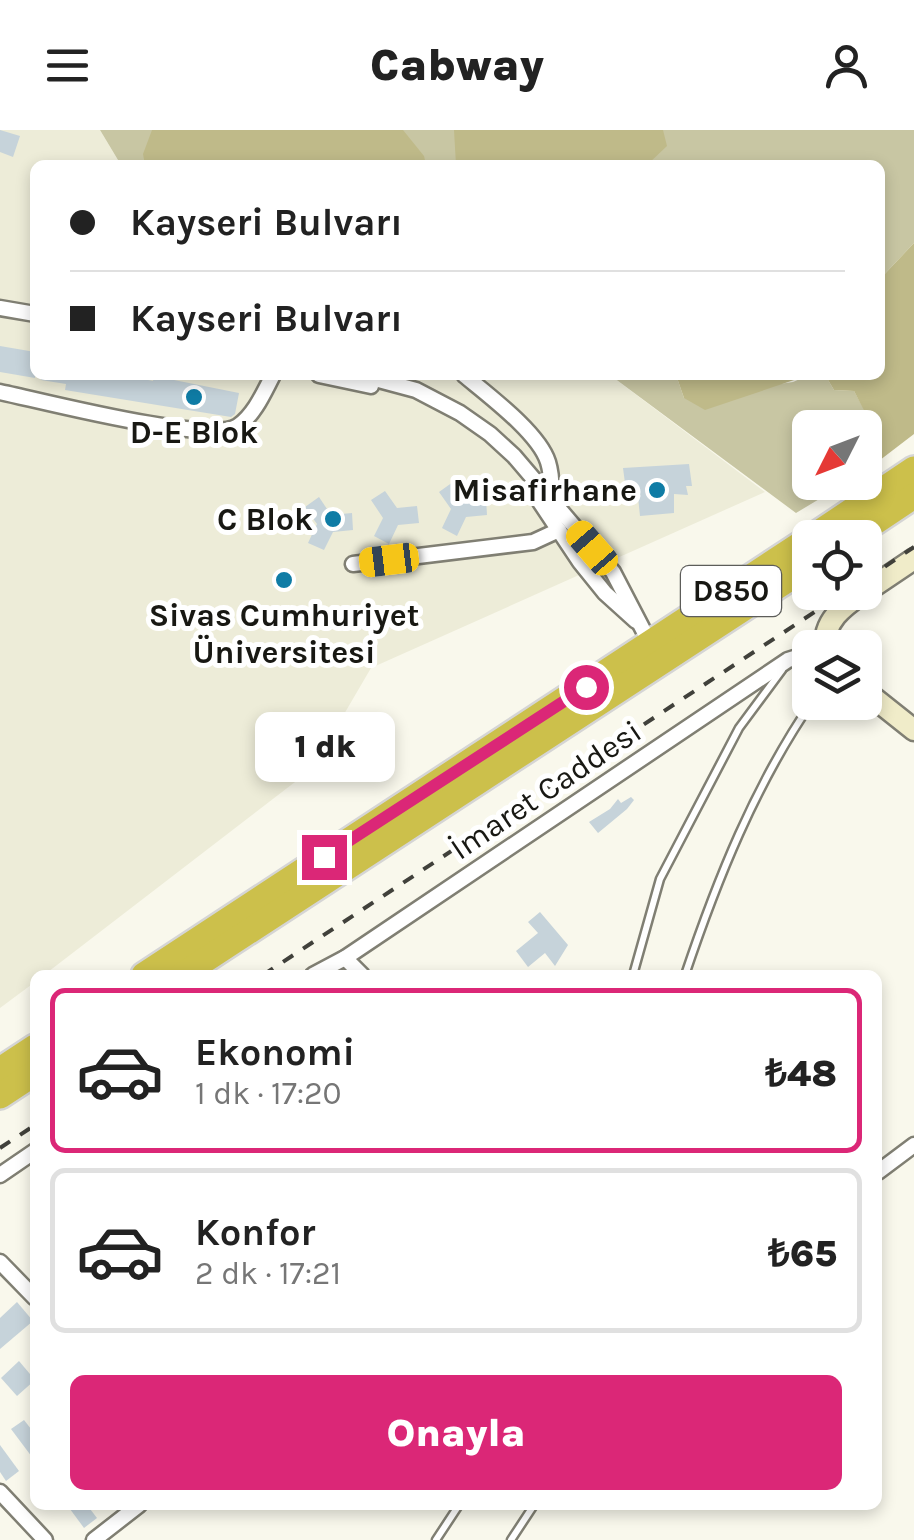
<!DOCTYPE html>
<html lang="tr">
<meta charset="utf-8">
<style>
body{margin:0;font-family:Karla,sans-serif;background:#f2f2f2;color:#222;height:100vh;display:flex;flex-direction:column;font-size:38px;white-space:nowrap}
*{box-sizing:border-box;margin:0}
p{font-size:32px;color:#767676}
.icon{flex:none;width:55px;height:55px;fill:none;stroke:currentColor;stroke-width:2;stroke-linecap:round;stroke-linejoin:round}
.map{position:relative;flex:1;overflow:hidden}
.details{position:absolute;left:30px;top:840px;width:852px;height:540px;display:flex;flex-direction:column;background:#fff;border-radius:15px;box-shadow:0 5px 15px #0003}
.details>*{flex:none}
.hud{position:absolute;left:30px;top:30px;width:855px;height:220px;border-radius:15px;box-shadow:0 5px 15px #0003;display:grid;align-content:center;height:220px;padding:0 40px;background:#fff}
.needle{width:65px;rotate:228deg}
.buttons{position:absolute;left:792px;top:280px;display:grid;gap:20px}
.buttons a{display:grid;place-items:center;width:90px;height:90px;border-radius:15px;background:#fff;box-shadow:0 5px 15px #0003;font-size:50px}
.end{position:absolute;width:45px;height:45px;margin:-22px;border:12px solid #db2777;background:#fff;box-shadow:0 0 0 5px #fff}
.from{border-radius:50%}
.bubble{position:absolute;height:70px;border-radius:15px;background:#fff;box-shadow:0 5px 15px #0003;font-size:32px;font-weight:800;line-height:70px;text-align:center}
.car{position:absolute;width:30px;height:60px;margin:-30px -15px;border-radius:12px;box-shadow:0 0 8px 2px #0007;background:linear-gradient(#f5c518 24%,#345 0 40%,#f5c518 0 76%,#345 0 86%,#f5c518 0)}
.hud b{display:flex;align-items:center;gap:35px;height:95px;font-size:38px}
.hud b+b{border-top:2px solid #e0e0e0}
.hud i{width:25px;height:25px;background:#222}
ul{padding:18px 0 0;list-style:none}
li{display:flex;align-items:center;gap:30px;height:165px;margin:0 20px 15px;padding:0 20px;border:5px solid #e0e0e0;border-radius:15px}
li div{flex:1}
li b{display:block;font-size:38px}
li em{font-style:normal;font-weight:800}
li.current{border-color:#db2777}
li>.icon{width:90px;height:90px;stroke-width:1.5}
.primary-button{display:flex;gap:20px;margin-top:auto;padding:20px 40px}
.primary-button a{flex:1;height:115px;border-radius:15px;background:#db2777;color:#fff;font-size:40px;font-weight:800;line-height:115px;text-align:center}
header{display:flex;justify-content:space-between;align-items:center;height:130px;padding:0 40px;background:#fff;font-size:45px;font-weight:800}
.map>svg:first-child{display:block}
.built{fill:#edecd8}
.green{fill:#c8c6a3}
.forest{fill:#bfba89}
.building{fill:#c6d3da}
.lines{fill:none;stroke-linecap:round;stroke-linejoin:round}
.lane-casing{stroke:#807f73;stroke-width:11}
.street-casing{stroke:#807f73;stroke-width:19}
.secondary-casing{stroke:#807f73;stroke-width:25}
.highway-casing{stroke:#d5d5d5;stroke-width:30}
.lane{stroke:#fff;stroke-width:6}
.street{stroke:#fff;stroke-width:14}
.secondary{stroke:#f0ecc9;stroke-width:20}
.highway{stroke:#ccc04b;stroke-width:25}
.rail{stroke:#41413b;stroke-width:4;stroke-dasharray:12 12;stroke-linecap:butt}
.route{stroke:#db2777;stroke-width:12}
.poi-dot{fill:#0f7ca5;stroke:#fff;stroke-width:4}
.labels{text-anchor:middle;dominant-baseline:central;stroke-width:10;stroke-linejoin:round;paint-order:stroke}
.shield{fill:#fff;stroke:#5d5d5a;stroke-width:2.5}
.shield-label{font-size:30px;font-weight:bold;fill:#181813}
.poi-label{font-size:32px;font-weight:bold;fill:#181813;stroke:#fff}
.street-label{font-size:32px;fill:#181813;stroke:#fff}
</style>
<header><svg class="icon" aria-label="menu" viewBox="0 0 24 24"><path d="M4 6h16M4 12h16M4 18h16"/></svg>Cabway<svg class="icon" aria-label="person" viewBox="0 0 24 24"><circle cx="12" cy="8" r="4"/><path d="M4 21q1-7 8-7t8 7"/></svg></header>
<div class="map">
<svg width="914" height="1410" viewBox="0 0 914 1410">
<rect width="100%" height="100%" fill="#f9f8ec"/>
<polygon class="built" points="0,0 100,0 121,35 35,35 35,245 610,245 765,362 371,538 312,639 44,845 35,845 35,852 0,878"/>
<g class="green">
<polygon points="100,0 914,0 914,113 880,149 880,35 121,35"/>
<polygon points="610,245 676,245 684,268 793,252 809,245 825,245 834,260 854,261 868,286 859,297 810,298 810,352 846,353 796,383"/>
</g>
<g class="forest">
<polygon points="152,0 403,0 424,26 426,35 145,35 143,24"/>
<polygon points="454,0 663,0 667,16 647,35 456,35"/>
<polygon points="914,113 914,304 867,340 865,298 859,297 867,286 854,261 834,260 825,245 880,245 880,149"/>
<polygon points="676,245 809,245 705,280 684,268"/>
</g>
<g class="building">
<polygon points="0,0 20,6 13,27 0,22"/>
<polygon points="0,216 35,222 35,248 0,242"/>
<polygon points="41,245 124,245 153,251 154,246 239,263 235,284 231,287 65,260 66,254 41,250"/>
<polygon points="689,334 692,356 686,356 688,365 674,364 674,383 640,386 638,367 627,368 623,338"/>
<polygon points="453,352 465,370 486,368 487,385 466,387 457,406 442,398 451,379 439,362"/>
<polygon points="385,361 397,378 417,376 419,393 398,395 389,414 374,406 383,388 371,370"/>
<polygon points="319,367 331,385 352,383 353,400 333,402 324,420 308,413 317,394 305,377"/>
<polygon points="631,667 634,670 627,679 598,703 589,692 610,679 618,669 621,673"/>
<polygon points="540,782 568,815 555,836 545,823 528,837 516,821 538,803 528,792"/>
<polygon points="17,1172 33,1191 0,1219 0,1188"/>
<polygon points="19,1231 35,1250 17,1266 1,1248"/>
<polygon points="24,1290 35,1304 35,1331 11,1299"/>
<polygon points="0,1315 19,1341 6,1351 0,1342"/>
<polygon points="67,1375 87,1375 97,1388 84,1398"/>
</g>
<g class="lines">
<defs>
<g id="lane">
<polyline points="633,845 660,749 739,598 782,540"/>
<path d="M685,845C717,750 755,655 812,572"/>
<polyline points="436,1410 459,1375"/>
<polyline points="511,1410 534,1375"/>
</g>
<g id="street">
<polyline points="0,178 35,184"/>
<polyline points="319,245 371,256"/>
<polyline points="360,245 416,260 460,283 490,304 514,326 613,442 652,517"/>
<path d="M464,245C488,265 539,303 548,332C552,345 552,358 551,372"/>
<path d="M0,262C39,270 211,315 238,296C255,284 264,262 273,245"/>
<polyline points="540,372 580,432 605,463 636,491"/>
<polyline points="353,434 533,412 559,400"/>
<polyline points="345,828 362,845"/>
<polyline points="313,845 345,828 788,530 810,523"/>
<polyline points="878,1042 914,1015"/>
<polyline points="0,1045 35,1021"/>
<polyline points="0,1132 35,1168"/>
<polyline points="0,1362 45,1410"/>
<polyline points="94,1410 139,1375"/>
</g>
<g id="secondary">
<polyline points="865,462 914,429"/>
<path d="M826,518C822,491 844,476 864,462"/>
<polyline points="865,561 914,600"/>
</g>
<g id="highway">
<polyline points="811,408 914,339"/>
<polyline points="851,408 914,366"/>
<polyline points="144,845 810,408"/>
<polyline points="182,845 810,435"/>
<polyline points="0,940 35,917"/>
<polyline points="0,966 35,943"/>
</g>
</defs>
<use href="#lane" class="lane-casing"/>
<use href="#street" class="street-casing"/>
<use href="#secondary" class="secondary-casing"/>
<use href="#highway" class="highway-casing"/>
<use href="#lane" class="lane"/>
<use href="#street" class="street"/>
<use href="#secondary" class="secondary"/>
<use href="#highway" class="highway"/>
<g class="rail">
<polyline points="865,450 914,417"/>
<polyline points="263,845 845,462"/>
<polyline points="0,1018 35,995"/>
</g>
</g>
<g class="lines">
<polyline class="route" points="324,727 586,557"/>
</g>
<g class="poi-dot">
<circle cx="194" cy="267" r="10"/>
<circle cx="657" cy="360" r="10"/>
<circle cx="333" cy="389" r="10"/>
<circle cx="284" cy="450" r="10"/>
</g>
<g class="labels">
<rect class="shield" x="681" y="436" width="100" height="50" rx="8"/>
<g class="shield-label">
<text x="731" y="461">D850</text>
</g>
<g class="poi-label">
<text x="194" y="302">D-E Blok</text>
<text x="637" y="360" text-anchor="end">Misafirhane</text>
<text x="313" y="389" text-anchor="end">C Blok</text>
<text x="284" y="485">Sivas Cumhuriyet<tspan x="284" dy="37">Üniversitesi</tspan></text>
</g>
<g class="street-label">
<text transform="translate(546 660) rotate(-34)">İmaret Caddesi</text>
</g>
</g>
</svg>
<div class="buttons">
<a><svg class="needle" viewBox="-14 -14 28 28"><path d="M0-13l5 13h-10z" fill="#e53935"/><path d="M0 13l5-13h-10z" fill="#767676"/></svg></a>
<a><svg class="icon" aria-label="locate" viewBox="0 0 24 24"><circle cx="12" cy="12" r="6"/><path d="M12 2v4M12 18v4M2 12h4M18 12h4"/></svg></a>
<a><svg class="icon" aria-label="layers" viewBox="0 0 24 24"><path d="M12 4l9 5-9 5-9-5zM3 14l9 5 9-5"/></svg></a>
</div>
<i class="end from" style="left:586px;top:557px"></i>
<i class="end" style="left:324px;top:727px"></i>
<div class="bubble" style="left:255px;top:582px;width:140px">1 dk</div>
<i class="car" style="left:592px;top:418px;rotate:319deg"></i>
<i class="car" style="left:389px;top:430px;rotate:263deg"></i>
<div class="hud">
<b><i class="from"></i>Kayseri Bulvarı</b>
<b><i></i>Kayseri Bulvarı</b>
</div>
<section class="details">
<ul>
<li class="current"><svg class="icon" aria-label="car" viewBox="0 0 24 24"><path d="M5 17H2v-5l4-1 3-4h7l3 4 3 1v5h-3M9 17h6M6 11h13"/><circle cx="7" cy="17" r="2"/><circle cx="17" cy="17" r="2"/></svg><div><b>Ekonomi</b><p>1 dk · 17:20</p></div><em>₺48</em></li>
<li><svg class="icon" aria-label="car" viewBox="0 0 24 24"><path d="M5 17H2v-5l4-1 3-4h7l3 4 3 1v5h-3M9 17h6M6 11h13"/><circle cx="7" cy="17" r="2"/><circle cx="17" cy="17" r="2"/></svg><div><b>Konfor</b><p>2 dk · 17:21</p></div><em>₺65</em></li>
</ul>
<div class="primary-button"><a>Onayla</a></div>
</section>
</div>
